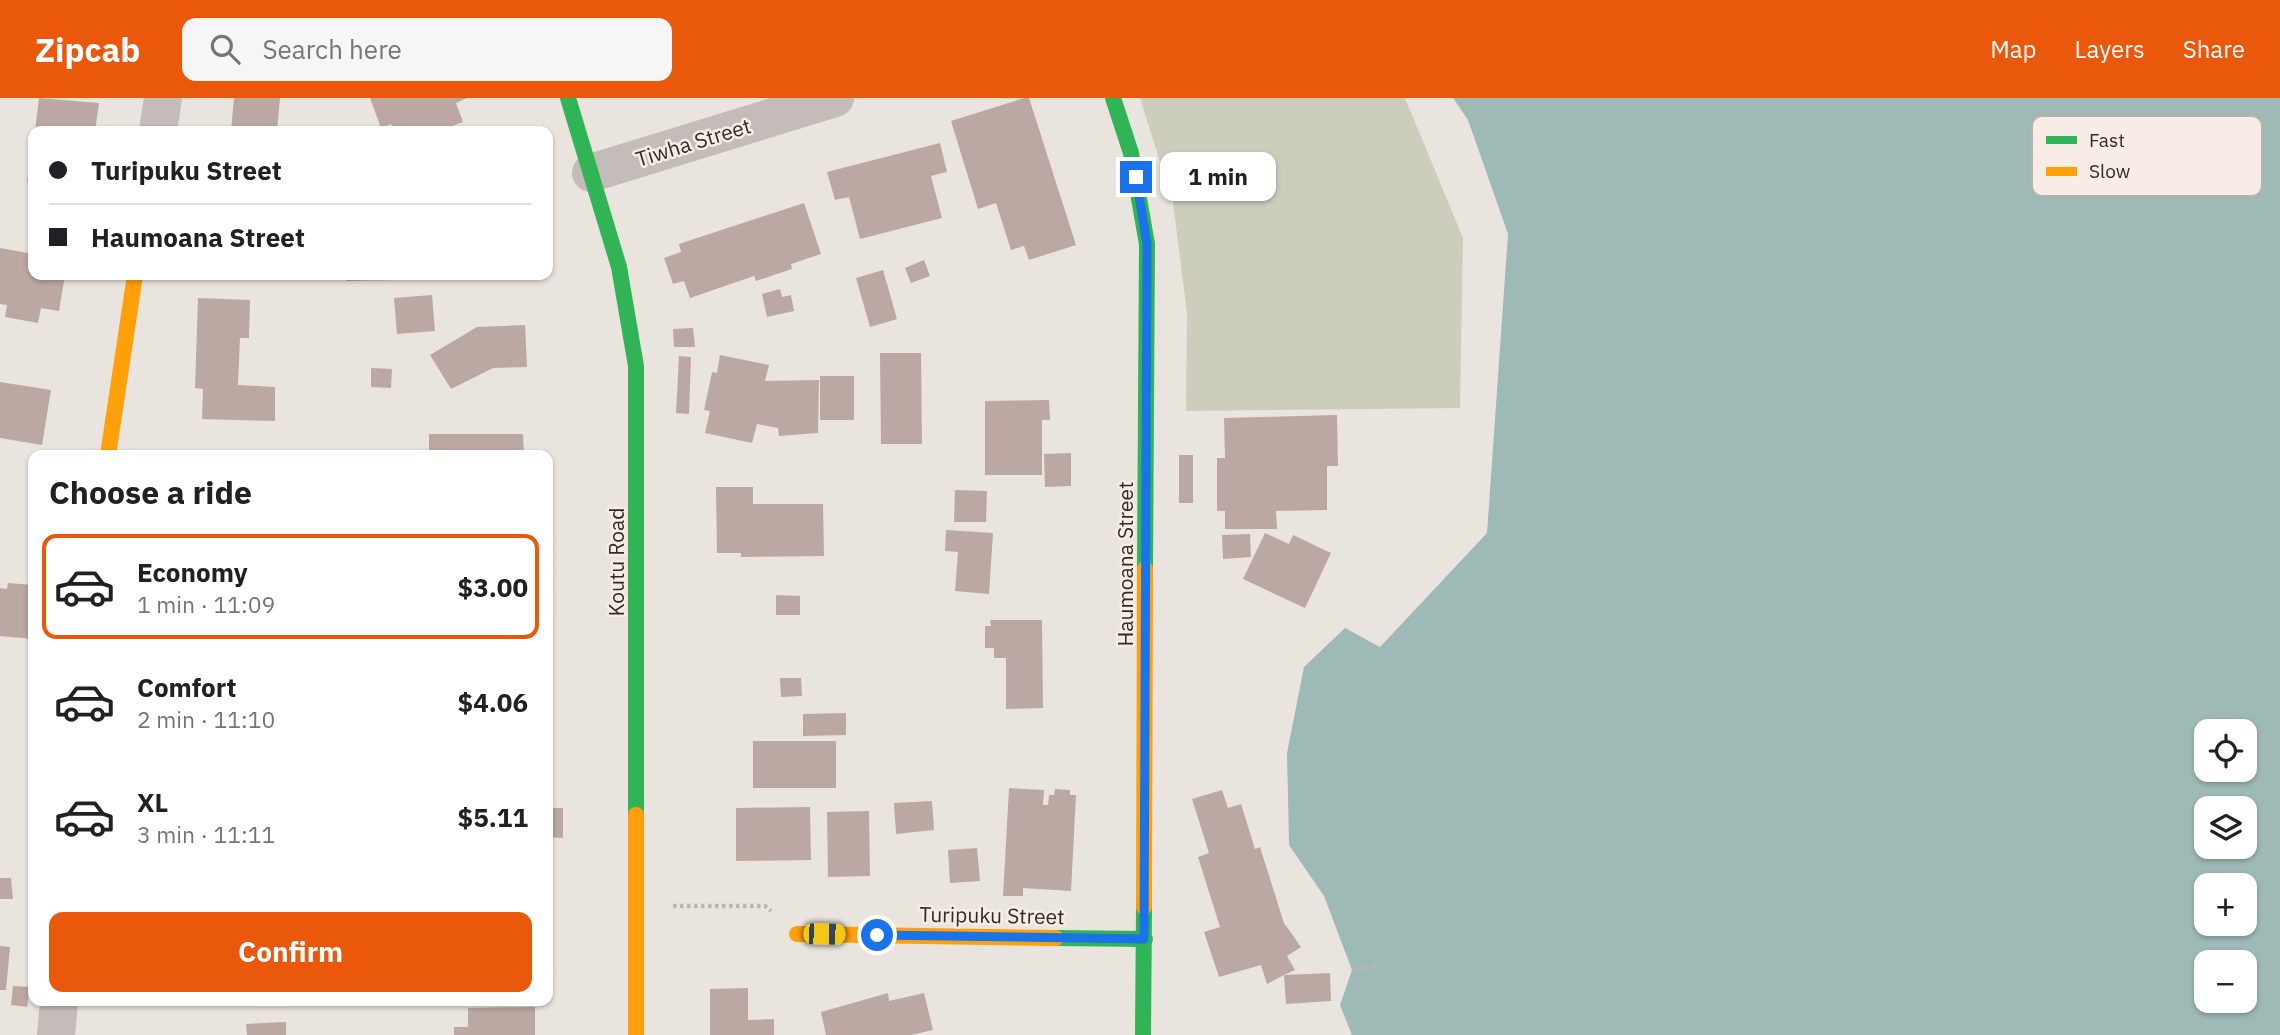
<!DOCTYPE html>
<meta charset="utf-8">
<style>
body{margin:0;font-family:"IBM Plex Sans",sans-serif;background:#f6f6f6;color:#202124;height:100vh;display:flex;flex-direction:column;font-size:26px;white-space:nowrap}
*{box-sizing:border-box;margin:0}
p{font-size:23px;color:#757577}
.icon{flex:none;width:38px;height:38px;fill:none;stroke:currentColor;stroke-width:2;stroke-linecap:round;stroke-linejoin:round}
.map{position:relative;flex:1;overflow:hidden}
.panel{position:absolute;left:28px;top:352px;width:525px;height:556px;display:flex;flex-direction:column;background:#fff;border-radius:14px;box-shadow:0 2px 5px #0004}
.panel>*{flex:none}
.guide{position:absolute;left:28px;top:28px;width:525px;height:154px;border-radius:14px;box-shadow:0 2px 5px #0004;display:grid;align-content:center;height:154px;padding:0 21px;background:#fff}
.fabs{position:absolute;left:2194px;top:621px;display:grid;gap:14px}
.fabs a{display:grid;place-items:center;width:63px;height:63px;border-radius:14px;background:#fff;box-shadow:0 2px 5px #0004;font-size:35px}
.end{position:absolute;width:32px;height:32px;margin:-16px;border:9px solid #1a73e8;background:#fff;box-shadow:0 0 0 4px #fff}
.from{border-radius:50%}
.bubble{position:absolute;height:49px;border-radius:14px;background:#fff;box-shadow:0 2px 5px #0004;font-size:23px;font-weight:700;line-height:49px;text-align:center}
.car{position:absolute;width:21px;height:42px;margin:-21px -10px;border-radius:9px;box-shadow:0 0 5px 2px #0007;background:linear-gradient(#f5c518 24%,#345 0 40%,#f5c518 0 76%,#345 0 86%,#f5c518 0)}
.guide b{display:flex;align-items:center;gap:24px;height:66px;font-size:26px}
.guide b+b{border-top:2px solid #e0e0e0}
.guide i{width:18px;height:18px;background:#202124}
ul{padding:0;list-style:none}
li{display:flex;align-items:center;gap:21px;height:105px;margin:0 14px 10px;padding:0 7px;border:4px solid transparent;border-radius:14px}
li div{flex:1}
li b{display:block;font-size:26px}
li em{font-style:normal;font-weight:700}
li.active{border-color:#ea580c}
li>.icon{width:63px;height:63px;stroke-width:1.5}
h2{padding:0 21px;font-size:32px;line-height:84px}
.primary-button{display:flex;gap:14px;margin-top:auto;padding:14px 21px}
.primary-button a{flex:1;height:80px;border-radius:14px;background:#ea580c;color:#fff;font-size:28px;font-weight:700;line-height:80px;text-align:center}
header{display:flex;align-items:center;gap:42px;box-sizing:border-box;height:98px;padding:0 35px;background:#ea580c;color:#fff}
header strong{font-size:33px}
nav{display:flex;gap:38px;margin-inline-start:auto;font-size:24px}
.search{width:490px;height:63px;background:#f6f6f6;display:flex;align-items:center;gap:18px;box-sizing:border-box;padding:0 24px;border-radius:14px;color:#757577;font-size:26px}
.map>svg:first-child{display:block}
.green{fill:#cccdba}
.water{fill:#9ebab6;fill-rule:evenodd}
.building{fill:#bca8a2}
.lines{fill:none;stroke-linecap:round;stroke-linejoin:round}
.path{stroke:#bbb4b1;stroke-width:4.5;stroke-dasharray:3.5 3.5;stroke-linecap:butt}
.street{stroke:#c3bcb8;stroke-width:38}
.fast{stroke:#30b455;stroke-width:16}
.slow{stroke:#ff9f0a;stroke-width:16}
.route{stroke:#1a73e8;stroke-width:9}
.labels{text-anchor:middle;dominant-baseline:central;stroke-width:5;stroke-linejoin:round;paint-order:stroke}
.street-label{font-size:21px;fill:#322a27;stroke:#f7ede6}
.key{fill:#f7ede6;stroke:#bcb2ad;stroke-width:2}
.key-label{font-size:19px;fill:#322a27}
</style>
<header>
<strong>Zipcab</strong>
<div class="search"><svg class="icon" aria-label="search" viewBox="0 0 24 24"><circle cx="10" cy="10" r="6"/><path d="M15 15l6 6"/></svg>Search here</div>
<nav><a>Map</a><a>Layers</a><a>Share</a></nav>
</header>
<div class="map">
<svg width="2280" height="937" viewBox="0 0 2280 937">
<rect width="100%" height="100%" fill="#eae4de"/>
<polygon class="green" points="1140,0 1405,0 1463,140 1460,310 1186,313 1187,215 1173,105"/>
<path class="water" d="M1453,0H2280V937H1352L1340,907L1352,872L1324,798L1289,747L1287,655L1304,569L1345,530L1380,549L1487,435L1508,136L1468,22ZM2207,634H2245V672H2207ZM2207,710H2245V749H2207ZM2207,788H2245V826H2207ZM2207,864H2245V903H2207Z"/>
<g class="building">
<polygon points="39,0 99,5 95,33 35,33"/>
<polygon points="234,0 280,0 277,33 231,33"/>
<polygon points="370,0 467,0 456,5 463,24 439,33 435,33 434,30 427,33 394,33 391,26 381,30"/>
<polygon points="1024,0 1029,0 1076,147 1029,162 1024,148 1011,152 996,105 978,111 951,23"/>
<polygon points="940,45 947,74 931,78 942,120 860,141 849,99 835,102 827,74"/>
<polygon points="32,53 33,53 33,85 27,84"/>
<polygon points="804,105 821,156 791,166 792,171 756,183 754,178 690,200 684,183 673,186 664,160 681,154 679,146"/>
<polygon points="0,150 33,156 33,177 65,177 59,213 41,210 38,225 5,219 7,207 0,206"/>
<polygon points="924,162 930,178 911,185 905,170"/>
<polygon points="883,172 897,221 870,229 856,180"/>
<polygon points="346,177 398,177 398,182 346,183"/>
<polygon points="780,191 782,199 791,197 794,213 767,219 762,196"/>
<polygon points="432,197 435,233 397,236 394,200"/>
<polygon points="198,200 250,202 249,240 240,240 238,287 275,289 275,323 202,321 203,291 195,290"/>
<polygon points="525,227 527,269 493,270 451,291 430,257 477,229"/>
<polygon points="693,230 695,249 674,249 673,231"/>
<polygon points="880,255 921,255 922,346 881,346"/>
<polygon points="720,257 769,267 765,283 819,282 818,335 779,338 778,330 757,326 752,345 705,335 710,313 704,312 712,274 717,275"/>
<polygon points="679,258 691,259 689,316 676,315"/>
<polygon points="371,270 392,271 391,290 371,289"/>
<rect x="820" y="278" width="34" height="44"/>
<polygon points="0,284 51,292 42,347 0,340"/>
<polygon points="1049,302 1050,322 1042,322 1042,377 985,377 985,303"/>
<polygon points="1337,317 1338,368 1327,368 1327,412 1276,413 1277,431 1225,431 1225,413 1217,413 1217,360 1225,360 1224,320"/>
<polygon points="429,336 523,336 524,357 429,357"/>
<polygon points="1071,355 1071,388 1045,389 1044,356"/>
<rect x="1179" y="357" width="14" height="48"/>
<polygon points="716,389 753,389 753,406 823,406 824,458 741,459 741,455 717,455"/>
<polygon points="955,392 987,393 986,424 954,424"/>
<polygon points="946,432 993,435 989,496 955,493 958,454 945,453"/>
<polygon points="1265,435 1289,446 1293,437 1331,455 1305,510 1243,481"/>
<polygon points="1250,436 1251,459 1223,461 1222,437"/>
<polygon points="8,485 33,487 33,541 0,538 0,490 7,491"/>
<polygon points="776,497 800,498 800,517 776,517"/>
<polygon points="990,522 1042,522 1043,610 1006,611 1006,560 994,560 994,550 985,550 985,528 991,528"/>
<polygon points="780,580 801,580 802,598 781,599"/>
<polygon points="846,615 846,637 803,638 803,616"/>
<rect x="753" y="643" width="83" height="47"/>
<polygon points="1009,690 1044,692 1043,707 1048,707 1049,697 1054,697 1055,691 1070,692 1070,697 1076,697 1071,793 1023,790 1023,798 1003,798"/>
<polygon points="1222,692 1228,710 1241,706 1255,751 1260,749 1284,825 1301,849 1287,858 1295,872 1284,877 1330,875 1331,903 1286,906 1284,877 1267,886 1261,867 1219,879 1204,834 1220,829 1198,759 1209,755 1192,701"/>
<polygon points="932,703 934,732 896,736 894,705"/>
<polygon points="810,709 811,762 736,763 736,710"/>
<polygon points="548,710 563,710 563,740 548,739"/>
<polygon points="869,713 870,778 828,779 827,714"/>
<polygon points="977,750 980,783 950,785 948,752"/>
<polygon points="0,780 11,780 13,801 0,801"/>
<polygon points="0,848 10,849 6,892 0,892"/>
<polygon points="13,888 30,889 27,909 11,907"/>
<polygon points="748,890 748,922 774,921 774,937 710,937 710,891"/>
<polygon points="888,895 889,903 924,895 933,932 911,937 826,937 821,914"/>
<polygon points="535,909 535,937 454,937 454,929 468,929 468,910"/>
<polygon points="286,924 286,937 247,937 246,926"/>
</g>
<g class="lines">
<g class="path">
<polyline points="673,808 765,808 771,813"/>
<polyline points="1352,873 1379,867"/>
</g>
<g class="street">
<polyline points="158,33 163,0"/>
<polyline points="591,75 835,0"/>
<polyline points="56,937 59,903"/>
</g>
<g class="fast">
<polyline points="568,0 619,169 636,268 636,717"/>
<polyline points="1113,0 1131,55 1147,146 1145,471"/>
<polyline points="1056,840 1145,841"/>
<polyline points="1143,937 1144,809"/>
</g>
<g class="slow">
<polyline points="108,357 135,177"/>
<polyline points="636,717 636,937"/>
<polyline points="1144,809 1145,471"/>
<polyline points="797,836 1056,840"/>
</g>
</g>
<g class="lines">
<polyline class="route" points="877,837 1144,841 1147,146 1136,79"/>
</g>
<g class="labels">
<g class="street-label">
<text transform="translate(693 44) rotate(-17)">Tiwha Street</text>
<text transform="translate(616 464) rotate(-90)">Koutu Road</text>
<text transform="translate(1125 466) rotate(-90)">Haumoana Street</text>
<text transform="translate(992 817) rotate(1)">Turipuku Street</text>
</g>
</g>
<rect x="2032" y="18" width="230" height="80" rx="10" class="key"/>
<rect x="2046" y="38" width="31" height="8" fill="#30b455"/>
<rect x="2046" y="69" width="31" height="9" fill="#ff9f0a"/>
<g class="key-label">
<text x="2089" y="49">Fast</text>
<text x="2089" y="80">Slow</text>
</g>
</svg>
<div class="fabs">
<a><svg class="icon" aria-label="locate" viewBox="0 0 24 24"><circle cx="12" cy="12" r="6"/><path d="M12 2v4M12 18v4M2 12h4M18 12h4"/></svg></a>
<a><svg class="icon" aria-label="layers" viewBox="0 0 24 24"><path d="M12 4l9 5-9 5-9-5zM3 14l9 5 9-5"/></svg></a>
<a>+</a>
<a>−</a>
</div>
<i class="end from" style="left:877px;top:837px"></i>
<i class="end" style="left:1136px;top:79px"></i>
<div class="bubble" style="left:1160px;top:54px;width:116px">1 min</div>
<i class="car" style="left:824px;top:836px;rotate:91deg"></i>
<div class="guide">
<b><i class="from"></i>Turipuku Street</b>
<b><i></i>Haumoana Street</b>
</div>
<section class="panel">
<h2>Choose a ride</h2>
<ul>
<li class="active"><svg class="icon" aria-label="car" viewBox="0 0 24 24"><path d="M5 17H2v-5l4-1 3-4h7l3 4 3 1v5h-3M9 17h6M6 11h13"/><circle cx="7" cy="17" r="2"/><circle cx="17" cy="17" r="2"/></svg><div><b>Economy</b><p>1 min · 11:09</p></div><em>$3.00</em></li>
<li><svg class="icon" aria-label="car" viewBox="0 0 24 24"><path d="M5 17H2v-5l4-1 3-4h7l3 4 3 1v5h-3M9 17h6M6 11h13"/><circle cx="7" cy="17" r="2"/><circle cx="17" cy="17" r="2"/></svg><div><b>Comfort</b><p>2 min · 11:10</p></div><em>$4.06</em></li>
<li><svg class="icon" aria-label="car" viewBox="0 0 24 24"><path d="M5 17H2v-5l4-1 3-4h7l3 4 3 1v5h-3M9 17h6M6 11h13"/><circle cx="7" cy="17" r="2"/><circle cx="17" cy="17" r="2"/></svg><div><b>XL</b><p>3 min · 11:11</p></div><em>$5.11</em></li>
</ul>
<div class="primary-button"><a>Confirm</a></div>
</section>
</div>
